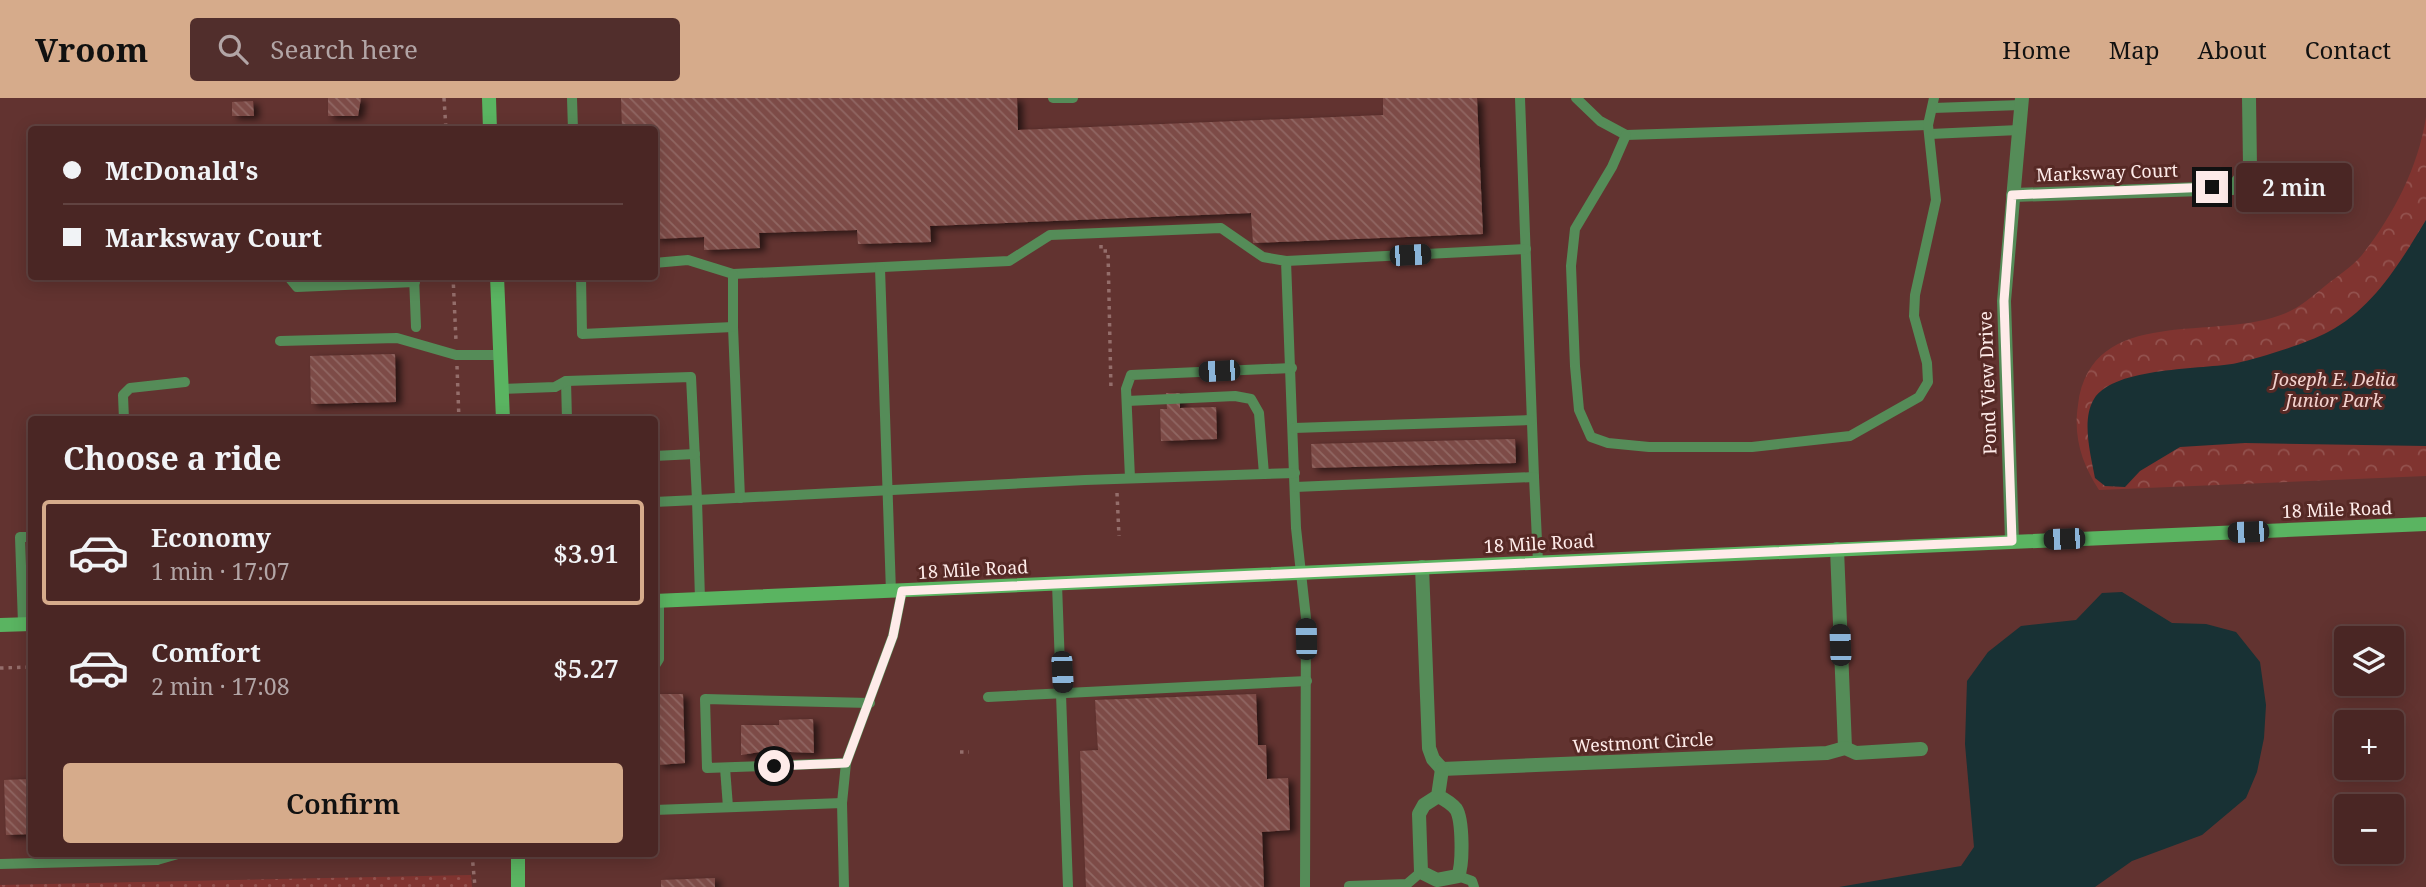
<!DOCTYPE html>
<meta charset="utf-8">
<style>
body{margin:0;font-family:"Noto Serif",serif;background:#512e2c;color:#f1f3f6;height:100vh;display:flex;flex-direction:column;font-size:26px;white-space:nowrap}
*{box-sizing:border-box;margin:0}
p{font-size:23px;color:#b2a5a6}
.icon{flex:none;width:38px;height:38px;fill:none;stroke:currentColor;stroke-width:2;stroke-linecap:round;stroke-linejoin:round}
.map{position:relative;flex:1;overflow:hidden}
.details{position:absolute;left:28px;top:318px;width:630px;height:441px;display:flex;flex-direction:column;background:#4a2624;border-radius:7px;box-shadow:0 4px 18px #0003,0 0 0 2px #614341}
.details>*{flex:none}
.banner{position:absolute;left:28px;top:28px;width:630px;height:154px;border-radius:7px;box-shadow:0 4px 18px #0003,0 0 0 2px #614341;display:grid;align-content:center;height:154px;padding:0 35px;background:#4a2624}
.buttons{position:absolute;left:2334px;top:528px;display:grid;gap:14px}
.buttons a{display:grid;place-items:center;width:70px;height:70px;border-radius:7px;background:#4a2624;box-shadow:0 4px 18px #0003,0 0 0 2px #614341;font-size:35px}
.end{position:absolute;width:32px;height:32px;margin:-16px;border:9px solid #feebe9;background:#111;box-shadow:0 0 0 4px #111}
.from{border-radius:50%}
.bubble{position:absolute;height:49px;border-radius:7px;background:#4a2624;box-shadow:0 4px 18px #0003,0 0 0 2px #614341;font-size:23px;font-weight:600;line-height:49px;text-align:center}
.car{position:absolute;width:21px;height:42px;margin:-21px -10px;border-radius:9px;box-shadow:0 0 5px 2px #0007;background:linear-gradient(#222 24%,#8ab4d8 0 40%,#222 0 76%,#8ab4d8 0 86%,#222 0)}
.banner b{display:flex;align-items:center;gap:24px;height:66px;font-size:26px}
.banner b+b{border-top:2px solid #614341}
.banner i{width:18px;height:18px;background:#f1f3f6}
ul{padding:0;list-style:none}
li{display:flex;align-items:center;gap:21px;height:105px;margin:0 14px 10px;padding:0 21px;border:4px solid transparent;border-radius:7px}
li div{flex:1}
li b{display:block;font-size:26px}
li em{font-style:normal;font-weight:600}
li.current{border-color:#d6ab8b}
li>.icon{width:63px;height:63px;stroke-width:1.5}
h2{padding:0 35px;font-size:32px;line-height:84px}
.primary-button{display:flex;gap:14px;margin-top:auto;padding:14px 35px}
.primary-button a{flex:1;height:80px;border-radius:7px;background:#d6ab8b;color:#111;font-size:28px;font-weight:600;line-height:80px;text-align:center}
header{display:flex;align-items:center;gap:42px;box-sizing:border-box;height:98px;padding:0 35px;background:#d6ab8b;color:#111}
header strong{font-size:33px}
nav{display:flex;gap:38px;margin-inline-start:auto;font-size:24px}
.search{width:490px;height:63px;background:#512e2c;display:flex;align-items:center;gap:18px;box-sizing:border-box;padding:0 24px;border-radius:7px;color:#b2a5a6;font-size:26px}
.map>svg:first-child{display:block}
.grass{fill:url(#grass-dots)}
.park{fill:url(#park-crowns)}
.water{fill:#183134}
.building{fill:url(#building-back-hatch);filter:url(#shadow)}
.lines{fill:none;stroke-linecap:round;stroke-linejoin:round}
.path{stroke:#946e6b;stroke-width:3.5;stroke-dasharray:3.5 5;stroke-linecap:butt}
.service{stroke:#558c58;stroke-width:10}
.minor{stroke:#558c58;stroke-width:14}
.secondary{stroke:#5ab461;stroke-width:14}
.route{stroke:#feebe9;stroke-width:9}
.labels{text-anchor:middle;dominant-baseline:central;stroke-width:6;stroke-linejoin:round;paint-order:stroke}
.street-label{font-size:18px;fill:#feebe9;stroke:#562925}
.park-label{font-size:18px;font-style:italic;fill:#f3d2ce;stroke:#562925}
</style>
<header>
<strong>Vroom</strong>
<div class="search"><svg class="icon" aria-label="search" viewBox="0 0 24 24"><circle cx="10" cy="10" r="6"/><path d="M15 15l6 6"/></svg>Search here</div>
<nav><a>Home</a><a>Map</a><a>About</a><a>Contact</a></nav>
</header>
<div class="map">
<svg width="2426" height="789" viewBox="0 0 2426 789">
<defs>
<pattern id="grass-dots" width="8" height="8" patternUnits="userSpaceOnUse" patternTransform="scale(1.75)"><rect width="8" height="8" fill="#803430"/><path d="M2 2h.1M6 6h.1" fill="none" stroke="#93524e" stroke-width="1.8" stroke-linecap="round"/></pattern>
<pattern id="park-crowns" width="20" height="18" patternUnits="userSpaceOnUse" patternTransform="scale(1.75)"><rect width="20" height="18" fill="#803430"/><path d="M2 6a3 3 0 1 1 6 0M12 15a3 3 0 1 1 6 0" fill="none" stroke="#93524e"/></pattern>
<pattern id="building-back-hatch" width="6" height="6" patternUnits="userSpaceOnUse" patternTransform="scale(1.75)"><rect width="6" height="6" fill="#7d4c47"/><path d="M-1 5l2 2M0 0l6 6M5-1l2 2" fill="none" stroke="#906662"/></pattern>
<filter id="shadow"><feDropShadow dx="5.5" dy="3" stdDeviation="3.5" flood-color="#0009"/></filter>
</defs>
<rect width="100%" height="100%" fill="#623330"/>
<polygon class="grass" points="471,777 472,789 0,789 0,787"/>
<path class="park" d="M2426,19V378L2099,392C2082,366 2073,339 2078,307C2091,204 2217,245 2286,215C2300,209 2313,198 2325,188C2337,178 2352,169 2362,157C2394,116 2418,70 2426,19Z"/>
<g class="water">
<path d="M2426,122V348L2245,345L2180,349L2140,373L2125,389L2105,388L2095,380C2091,358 2081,322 2094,301C2115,268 2203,272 2237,265C2260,260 2308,245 2328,234C2373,211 2401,163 2426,122Z"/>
<polygon points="2122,494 2172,525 2206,526 2236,534 2260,564 2266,607 2264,640 2257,674 2246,700 2202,737 2132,763 2095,789 1839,789 1961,768 1974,749 1965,646 1967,583 1988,554 2021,528 2076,522 2102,495"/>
</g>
<g class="building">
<polygon points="328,0 361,0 358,18 328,18"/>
<polygon points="621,0 1017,0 1018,32 1383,17 1383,0 1477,0 1483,136 1253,145 1251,115 930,128 931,144 858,146 857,132 759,135 760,150 704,152 704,139 654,141 654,32 622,32"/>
<polygon points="253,3 254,18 232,18 232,4"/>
<polygon points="322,178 367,178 367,181 322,182"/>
<polygon points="395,256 396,304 311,306 310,258"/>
<polygon points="1166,295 1180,295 1180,310 1216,309 1217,341 1161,343 1160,311 1167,311"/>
<polygon points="1515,341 1516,365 1312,370 1311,346"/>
<polygon points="656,596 683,596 685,665 657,667"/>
<polygon points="1256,596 1258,647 1266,647 1267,681 1288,680 1290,732 1262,734 1264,789 1086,789 1080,653 1098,652 1095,602"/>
<polygon points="813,621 814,655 767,653 767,657 760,657 760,654 741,657 741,627 779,627 779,622"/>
<polygon points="32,681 32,736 6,737 4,682"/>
<polygon points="715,780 715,789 661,789 661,782"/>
</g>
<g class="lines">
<g class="path">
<polyline points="444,0 446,32"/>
<polyline points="1101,147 1101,153 1108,153 1111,292"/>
<polyline points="453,178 456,243"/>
<polyline points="457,268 459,322"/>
<polyline points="1117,395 1119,438"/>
<polyline points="0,570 32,569"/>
<polyline points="960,654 969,654"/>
<polyline points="472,756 475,789"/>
</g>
<g class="service">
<polyline points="572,0 573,32"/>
<polyline points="1053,0 1073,0"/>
<polyline points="1520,0 1534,379"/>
<polyline points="1576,0 1600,23 1626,37 1928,27"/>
<polyline points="1933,10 2021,7"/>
<polyline points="1930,36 2019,32"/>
<polyline points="1626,37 1612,69 1575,131 1571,168 1575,268 1579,312 1591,339 1608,345 1649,349 1752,349 1850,338 1919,299 1928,284 1927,265 1914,218 1915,197 1936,102 1928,27 1934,0"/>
<polyline points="1286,163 1526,151"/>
<polyline points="654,165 688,162 733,176 1009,163 1050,137 1221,130 1263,159 1286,163 1296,430 1306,520 1305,789"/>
<polyline points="880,170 891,494"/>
<polyline points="288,178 297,189 415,184"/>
<polyline points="414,178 416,229"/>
<polyline points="581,178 582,236 733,229 740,400"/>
<polyline points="733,229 733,176"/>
<polyline points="280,243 397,240 456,257 500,257"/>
<polyline points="566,283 567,322"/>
<polyline points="502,291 555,289 566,283 691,279 697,402 654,404"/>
<polyline points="1127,303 1235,298 1251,301 1259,315 1264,376"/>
<polyline points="124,322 123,297 130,290 185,284"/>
<polyline points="1294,330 1531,322"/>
<polyline points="654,358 695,356"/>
<polyline points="1130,380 1126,291 1131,277 1292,270"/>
<polyline points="1295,389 1534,379 1538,464"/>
<polyline points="1057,486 1068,789"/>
<polyline points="700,501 697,402 1085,382 1295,375"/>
<polyline points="23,526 20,439 32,439"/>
<polyline points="654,569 659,561 659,503"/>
<polyline points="988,599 1307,583"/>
<polyline points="846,665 707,670 705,601 870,605"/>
<polyline points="725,670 728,709"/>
<polyline points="842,705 846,665 893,538 902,493"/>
<polyline points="654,712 842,705 844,789"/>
<polyline points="157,762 178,756"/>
<polyline points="0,766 157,762 157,756"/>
<polyline points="1458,778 1472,783 1474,789"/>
<polyline points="1349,788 1407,786 1421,774"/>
</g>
<g class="minor">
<polyline points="2013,97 2233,90 2250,68 2249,0"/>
<polyline points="2012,443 2004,203 2022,0"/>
<polyline points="1837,451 1845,650"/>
<polyline points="1422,469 1429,650 1433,661 1442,671 1827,655 1845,650 1856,655 1921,651"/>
<path d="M1438,698C1444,701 1451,705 1456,711C1463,722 1463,767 1458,778L1437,782L1421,774L1419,716L1424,707L1438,698L1442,671"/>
</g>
<g class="secondary">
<polyline points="489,0 490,32"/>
<polyline points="497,178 503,322"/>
<polyline points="654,503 2426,426"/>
<polyline points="0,527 32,526"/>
<polyline points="518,756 518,789"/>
</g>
</g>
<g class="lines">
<polyline class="route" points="774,668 846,665 893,538 902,493 2012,443 2004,203 2012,97 2212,89"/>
</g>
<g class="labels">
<g class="street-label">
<text transform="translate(2107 74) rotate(-2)">Marksway Court</text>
<text transform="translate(1987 285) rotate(-92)">Pond View Drive</text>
<text transform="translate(2337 411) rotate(-2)">18 Mile Road</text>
<text transform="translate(1539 445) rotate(-3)">18 Mile Road</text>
<text transform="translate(973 471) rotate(-3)">18 Mile Road</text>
<text transform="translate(1643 644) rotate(-3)">Westmont Circle</text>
</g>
<g class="park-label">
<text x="2334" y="281">Joseph E. Delia<tspan x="2334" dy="21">Junior Park</tspan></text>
</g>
</g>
</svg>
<div class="buttons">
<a><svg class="icon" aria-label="layers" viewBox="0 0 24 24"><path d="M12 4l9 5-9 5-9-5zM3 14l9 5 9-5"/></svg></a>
<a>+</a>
<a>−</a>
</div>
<i class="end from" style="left:774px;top:668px"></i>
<i class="end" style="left:2212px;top:89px"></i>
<div class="bubble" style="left:2236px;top:65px;width:116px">2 min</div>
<i class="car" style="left:1410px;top:157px;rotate:87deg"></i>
<i class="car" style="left:1219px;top:273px;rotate:267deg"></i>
<i class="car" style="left:2248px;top:434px;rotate:268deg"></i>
<i class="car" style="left:2064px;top:441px;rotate:268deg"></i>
<i class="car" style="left:1306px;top:541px;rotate:359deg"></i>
<i class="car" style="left:1840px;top:547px;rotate:358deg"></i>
<i class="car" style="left:1062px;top:574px;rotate:177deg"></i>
<div class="banner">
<b><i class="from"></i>McDonald's</b>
<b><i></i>Marksway Court</b>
</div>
<section class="details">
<h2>Choose a ride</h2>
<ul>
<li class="current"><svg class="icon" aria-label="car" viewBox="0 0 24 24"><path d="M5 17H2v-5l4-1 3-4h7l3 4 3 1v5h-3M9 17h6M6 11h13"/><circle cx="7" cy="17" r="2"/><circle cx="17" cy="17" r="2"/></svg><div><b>Economy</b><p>1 min · 17:07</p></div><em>$3.91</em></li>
<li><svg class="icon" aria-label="car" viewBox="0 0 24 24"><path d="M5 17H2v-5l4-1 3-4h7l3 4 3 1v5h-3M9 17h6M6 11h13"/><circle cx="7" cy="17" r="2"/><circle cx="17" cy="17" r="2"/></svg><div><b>Comfort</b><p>2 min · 17:08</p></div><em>$5.27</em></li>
</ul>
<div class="primary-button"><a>Confirm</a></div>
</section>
</div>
